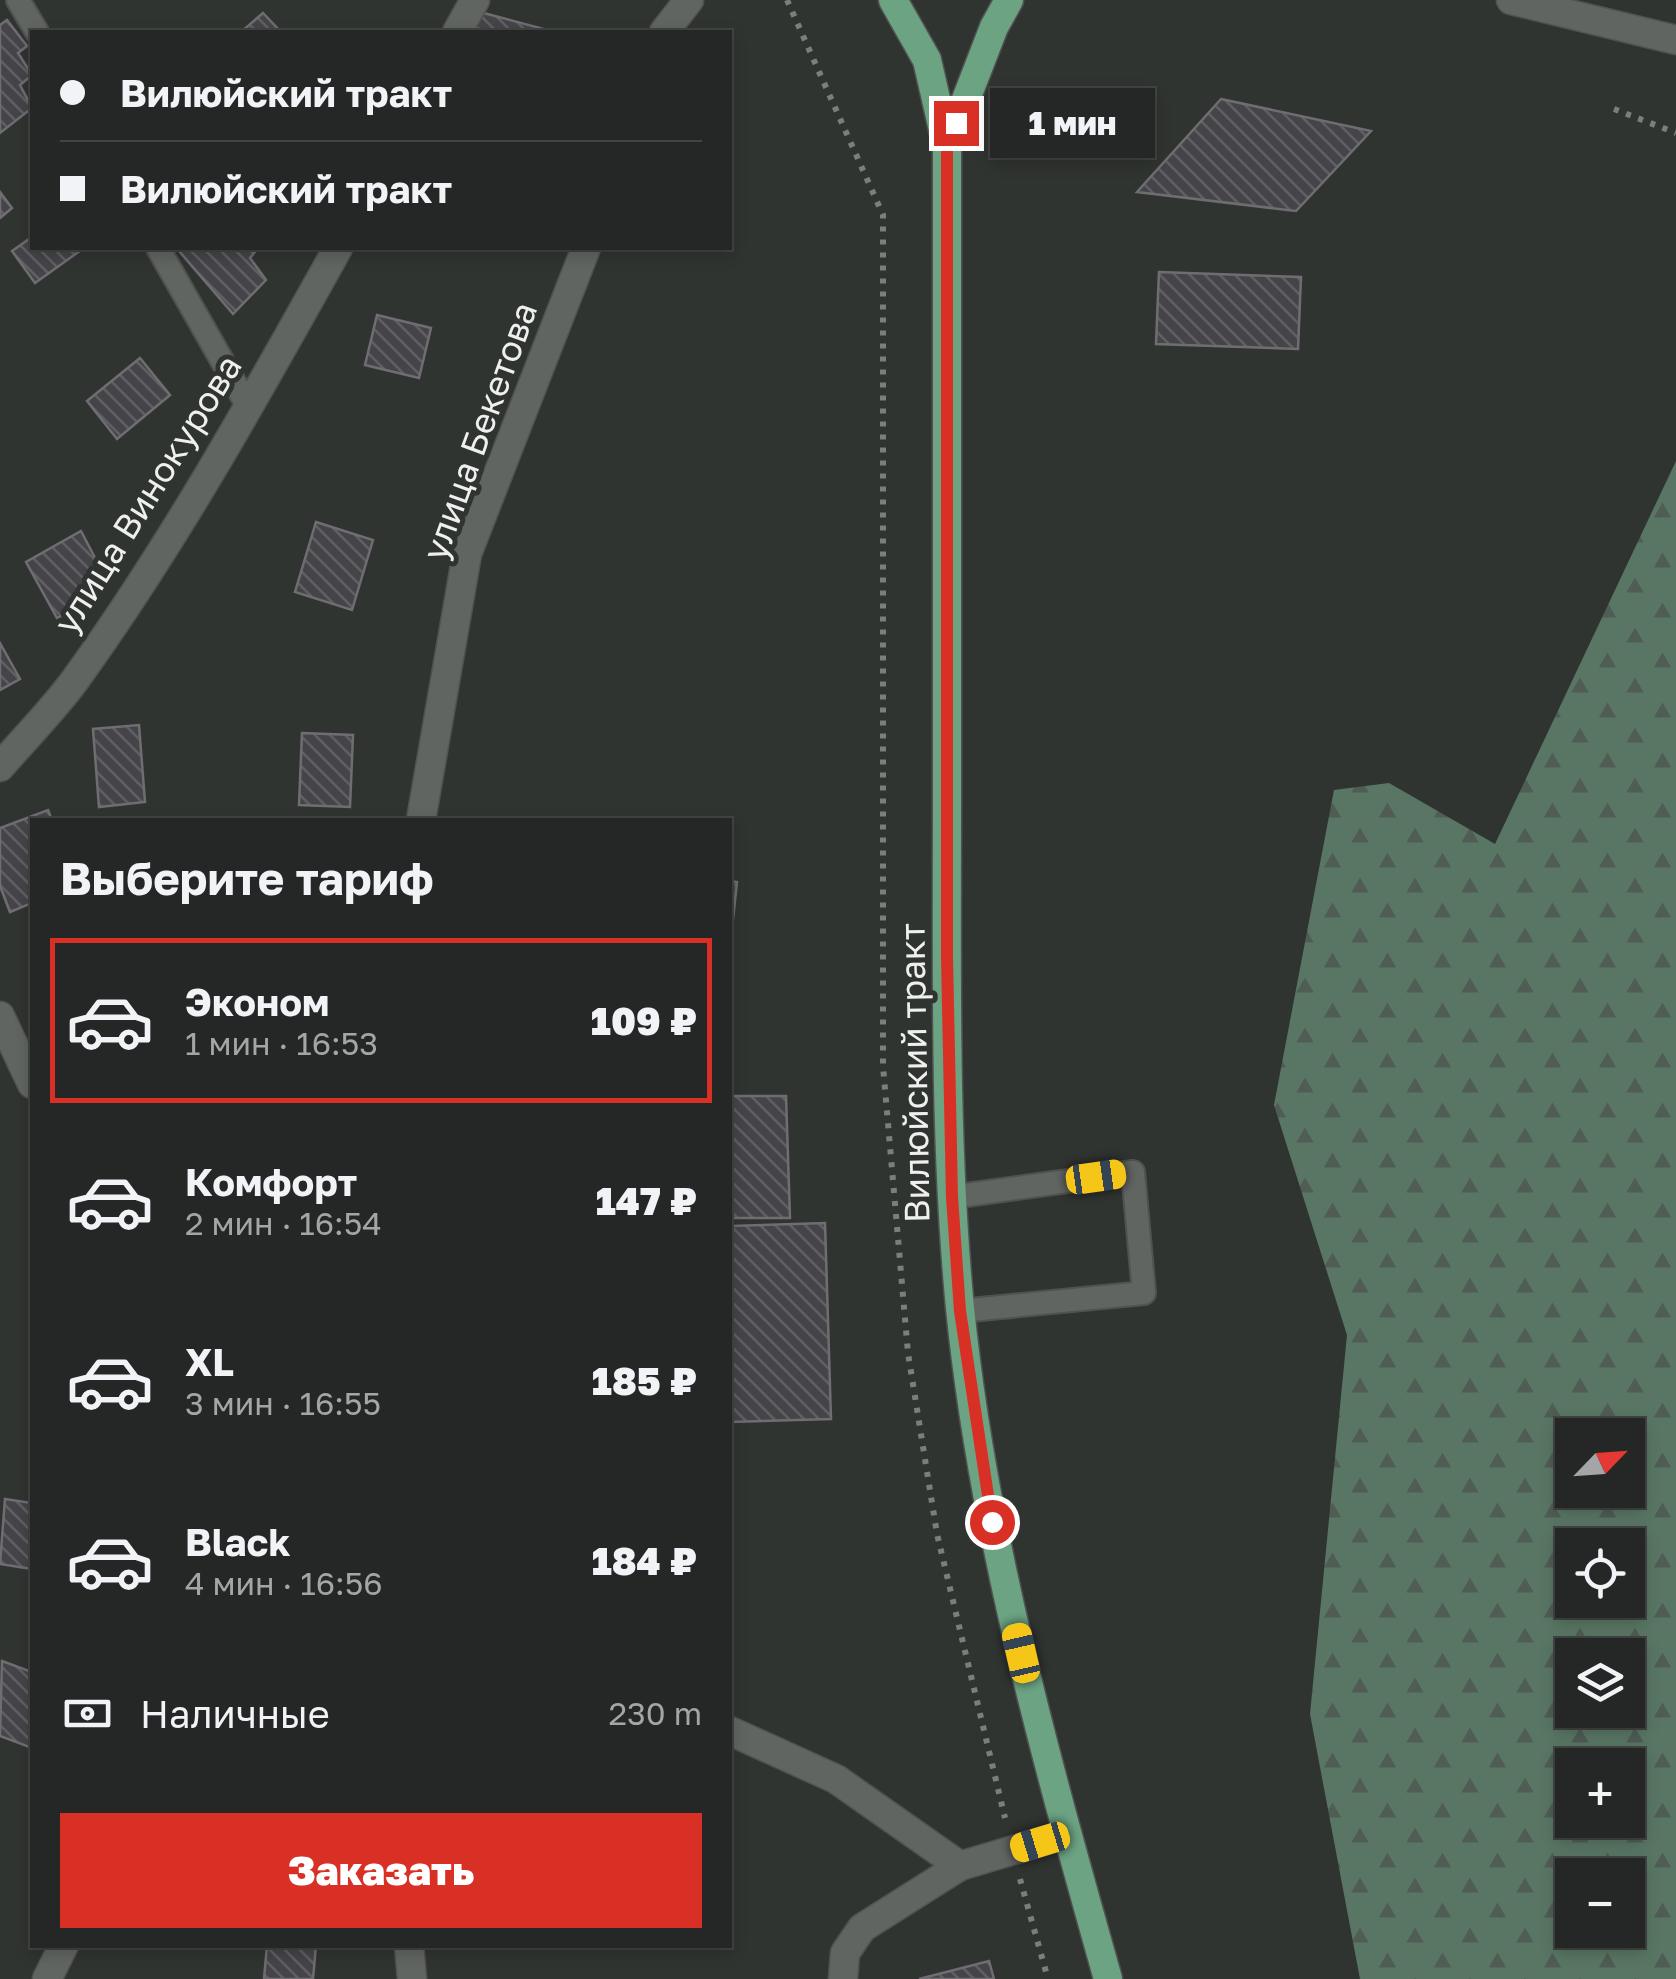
<!DOCTYPE html>
<html lang="ru">
<meta charset="utf-8">
<style>
body{margin:0;font-family:"Golos Text",sans-serif;background:#2c2f2d;color:#f1f3f6;height:100vh;display:flex;flex-direction:column;font-size:38px;white-space:nowrap}
*{box-sizing:border-box;margin:0}
p{font-size:32px;color:#a3a5a7}
.icon{flex:none;width:55px;height:55px;fill:none;stroke:currentColor;stroke-width:2;stroke-linecap:round;stroke-linejoin:round}
.map{position:relative;flex:1;overflow:hidden}
.drawer{position:absolute;left:30px;top:818px;width:702px;height:1130px;display:flex;flex-direction:column;background:#242725;border-radius:0px;box-shadow:0 5px 15px #0003,0 0 0 2px #414442}
.drawer>*{flex:none}
.top-card{position:absolute;left:30px;top:30px;width:702px;height:220px;border-radius:0px;box-shadow:0 5px 15px #0003,0 0 0 2px #414442;display:grid;align-content:center;height:220px;padding:0 30px;background:#242725}
.needle{width:65px;rotate:65deg}
.tools{position:absolute;left:1555px;top:1418px;display:grid;gap:20px}
.tools a{display:grid;place-items:center;width:90px;height:90px;border-radius:0px;background:#242725;box-shadow:0 5px 15px #0003,0 0 0 2px #414442;font-size:50px}
.end{position:absolute;width:45px;height:45px;margin:-22px;border:12px solid #d93025;background:#fff;box-shadow:0 0 0 5px #fff}
.from{border-radius:50%}
.bubble{position:absolute;height:70px;border-radius:0px;background:#242725;box-shadow:0 5px 15px #0003,0 0 0 2px #414442;font-size:32px;font-weight:800;line-height:70px;text-align:center}
.car{position:absolute;width:30px;height:60px;margin:-30px -15px;border-radius:12px;box-shadow:0 0 8px 2px #0007;background:linear-gradient(#f5c518 24%,#345 0 40%,#f5c518 0 76%,#345 0 86%,#f5c518 0)}
.top-card b{display:flex;align-items:center;gap:35px;height:95px;font-size:38px}
.top-card b+b{border-top:2px solid #414442}
.top-card i{width:25px;height:25px;background:#f1f3f6}
ul{padding:0;list-style:none}
li{display:flex;align-items:center;gap:30px;height:165px;margin:0 20px 15px;padding:0 10px;border:5px solid transparent;border-radius:0px}
li div{flex:1}
li b{display:block;font-size:38px}
li em{font-style:normal;font-weight:800}
li.selected{border-color:#d93025}
li>.icon{width:90px;height:90px;stroke-width:1.5}
h2{padding:0 30px;font-size:45px;line-height:120px}
.pay{display:flex;align-items:center;gap:25px;height:110px;padding:0 30px;font-size:38px}
.pay p{margin-inline-start:auto}
.cta{display:flex;gap:20px;margin-top:auto;padding:20px 30px}
.cta a{flex:1;height:115px;border-radius:0px;background:#d93025;color:#fff;font-size:40px;font-weight:800;line-height:115px;text-align:center}
.map>svg:first-child{display:block}
.forest{fill:url(#forest-firs);fill-rule:evenodd}
.building{fill:url(#building-back-hatch);stroke:#6f6d72;stroke-width:2.5}
.lines{fill:none;stroke-linecap:round;stroke-linejoin:round}
.service-casing{stroke:#505251;stroke-width:26}
.minor-casing{stroke:#505251;stroke-width:31}
.secondary-casing{stroke:#505251;stroke-width:31}
.primary-casing{stroke:#505251;stroke-width:31}
.path{stroke:#7b7e7c;stroke-width:6;stroke-dasharray:5 8;stroke-linecap:butt}
.service{stroke:#616562;stroke-width:22}
.minor{stroke:#616562;stroke-width:28}
.secondary{stroke:#616562;stroke-width:28}
.primary{stroke:#6ba383;stroke-width:28}
.route{stroke:#d93025;stroke-width:12}
.labels{text-anchor:middle;dominant-baseline:central;stroke-width:10;stroke-linejoin:round;paint-order:stroke}
.street-label{font-size:35px;fill:#eef0ef;stroke:#303431}
</style>
<div class="map">
<svg width="1676" height="1979" viewBox="0 0 1676 1979">
<defs>
<pattern id="forest-firs" width="22" height="20" patternUnits="userSpaceOnUse" patternTransform="scale(2.5)"><rect width="22" height="20" fill="#597664"/><path d="M5 1l3.5 6h-7zM16 11l3.5 6h-7z" fill="#4f5d55"/></pattern>
<pattern id="building-back-hatch" width="6" height="6" patternUnits="userSpaceOnUse" patternTransform="scale(2.5)"><rect width="6" height="6" fill="#454448"/><path d="M-1 5l2 2M0 0l6 6M5-1l2 2" fill="none" stroke="#605f63"/></pattern>
</defs>
<rect width="100%" height="100%" fill="#303431"/>
<path class="forest" d="M1676,461V1979H1360L1310,1714L1347,1335L1274,1105L1334,790L1389,783L1495,844ZM1572,1435H1628V1490H1572ZM1572,1545H1628V1600H1572ZM1572,1655H1628V1710H1572ZM1572,1765H1628V1820H1572ZM1572,1875H1628V1930H1572Z"/>
<g class="building">
<polygon points="480,12 544,29 543,32 474,32"/>
<polygon points="263,13 281,32 241,32"/>
<polygon points="7,20 27,46 18,53 32,75 20,85 32,108 0,133 0,25"/>
<polygon points="1221,99 1371,131 1296,211 1137,192"/>
<polygon points="0,192 12,208 0,218"/>
<polygon points="32,237 32,248 84,248 35,283 12,251"/>
<polygon points="181,248 258,248 250,258 266,280 233,314 179,251"/>
<polygon points="1159,272 1301,277 1298,349 1156,344"/>
<polygon points="377,315 431,328 419,378 365,365"/>
<polygon points="140,358 170,395 117,439 87,401"/>
<polygon points="316,522 373,540 352,610 295,592"/>
<polygon points="81,531 104,575 78,588 86,602 57,618 26,562"/>
<polygon points="0,643 20,679 0,690"/>
<polygon points="139,725 145,802 99,807 93,729"/>
<polygon points="302,733 353,735 350,807 299,805"/>
<polygon points="48,810 52,820 32,820 32,903 10,912 0,886 0,828"/>
<polygon points="730,881 737,882 730,947"/>
<polygon points="730,1096 786,1096 790,1218 730,1218"/>
<polygon points="825,1223 831,1419 730,1422 730,1226"/>
<polygon points="5,1499 32,1503 32,1569 0,1564"/>
<polygon points="2,1661 32,1672 32,1748 0,1736"/>
<polygon points="267,1945 316,1945 313,1979 264,1979"/>
<polygon points="989,1961 994,1979 919,1979"/>
</g>
<g class="lines">
<defs>
<g id="service">
<polyline points="18,0 37,32"/>
<polyline points="158,248 249,408"/>
<polyline points="952,1197 1133,1172 1144,1293 960,1311"/>
</g>
<g id="minor">
<polyline points="457,32 475,0"/>
<polyline points="664,32 689,0"/>
<path d="M0,767C25,738 53,710 75,680C174,543 256,395 338,248"/>
<polyline points="421,820 467,554 586,248"/>
<polyline points="0,1016 32,1084"/>
<polyline points="730,1731 836,1779 960,1866"/>
<polyline points="409,1945 412,1979"/>
<polyline points="47,1979 64,1945"/>
<polyline points="843,1979 845,1953 862,1928 960,1866 1067,1834"/>
</g>
<polyline id="secondary" points="1511,0 1676,40"/>
<g id="primary">
<path d="M893,0L927,60L947,147C947,367 947,587 947,807C947,974 944,1142 960,1308C983,1536 1046,1759 1108,1979"/>
<polyline points="948,146 994,27 1009,0"/>
</g>
</defs>
<use href="#service" class="service-casing"/>
<use href="#minor" class="minor-casing"/>
<use href="#secondary" class="secondary-casing"/>
<use href="#primary" class="primary-casing"/>
<g class="path">
<polyline points="787,0 883,215 883,1066 908,1353 937,1534 1005,1818"/>
<polyline points="1614,109 1676,133"/>
<polyline points="1020,1879 1048,1979"/>
</g>
<use href="#service" class="service"/>
<use href="#minor" class="minor"/>
<use href="#secondary" class="secondary"/>
<use href="#primary" class="primary"/>
</g>
<g class="lines">
<polyline class="route" points="956,123 947,147 947,957 952,1197 960,1311 992,1522"/>
</g>
<g class="labels">
<g class="street-label">
<text transform="translate(479 431) rotate(-70)">улица Бекетова</text>
<text transform="translate(147 494) rotate(-58)">улица Винокурова</text>
<text transform="translate(914 1073) rotate(-91)">Вилюйский тракт</text>
</g>
</g>
</svg>
<div class="tools">
<a><svg class="needle" viewBox="-14 -14 28 28"><path d="M0-13l5 13h-10z" fill="#e53935"/><path d="M0 13l5-13h-10z" fill="#a3a5a7"/></svg></a>
<a><svg class="icon" aria-label="locate" viewBox="0 0 24 24"><circle cx="12" cy="12" r="6"/><path d="M12 2v4M12 18v4M2 12h4M18 12h4"/></svg></a>
<a><svg class="icon" aria-label="layers" viewBox="0 0 24 24"><path d="M12 4l9 5-9 5-9-5zM3 14l9 5 9-5"/></svg></a>
<a>+</a>
<a>−</a>
</div>
<i class="end from" style="left:992px;top:1522px"></i>
<i class="end" style="left:956px;top:123px"></i>
<div class="bubble" style="left:990px;top:88px;width:165px">1 мин</div>
<i class="car" style="left:1096px;top:1177px;rotate:82deg"></i>
<i class="car" style="left:1021px;top:1653px;rotate:347deg"></i>
<i class="car" style="left:1040px;top:1842px;rotate:253deg"></i>
<div class="top-card">
<b><i class="from"></i>Вилюйский тракт</b>
<b><i></i>Вилюйский тракт</b>
</div>
<section class="drawer">
<h2>Выберите тариф</h2>
<ul>
<li class="selected"><svg class="icon" aria-label="car" viewBox="0 0 24 24"><path d="M5 17H2v-5l4-1 3-4h7l3 4 3 1v5h-3M9 17h6M6 11h13"/><circle cx="7" cy="17" r="2"/><circle cx="17" cy="17" r="2"/></svg><div><b>Эконом</b><p>1 мин · 16:53</p></div><em>109 ₽</em></li>
<li><svg class="icon" aria-label="car" viewBox="0 0 24 24"><path d="M5 17H2v-5l4-1 3-4h7l3 4 3 1v5h-3M9 17h6M6 11h13"/><circle cx="7" cy="17" r="2"/><circle cx="17" cy="17" r="2"/></svg><div><b>Комфорт</b><p>2 мин · 16:54</p></div><em>147 ₽</em></li>
<li><svg class="icon" aria-label="car" viewBox="0 0 24 24"><path d="M5 17H2v-5l4-1 3-4h7l3 4 3 1v5h-3M9 17h6M6 11h13"/><circle cx="7" cy="17" r="2"/><circle cx="17" cy="17" r="2"/></svg><div><b>XL</b><p>3 мин · 16:55</p></div><em>185 ₽</em></li>
<li><svg class="icon" aria-label="car" viewBox="0 0 24 24"><path d="M5 17H2v-5l4-1 3-4h7l3 4 3 1v5h-3M9 17h6M6 11h13"/><circle cx="7" cy="17" r="2"/><circle cx="17" cy="17" r="2"/></svg><div><b>Black</b><p>4 мин · 16:56</p></div><em>184 ₽</em></li>
</ul>
<div class="pay"><svg class="icon" aria-label="cash" viewBox="0 0 24 24"><path d="M3 7h18v10H3z"/><circle cx="12" cy="12" r="2"/></svg>Наличные<p>230 m</p></div>
<div class="cta"><a>Заказать</a></div>
</section>
</div>
